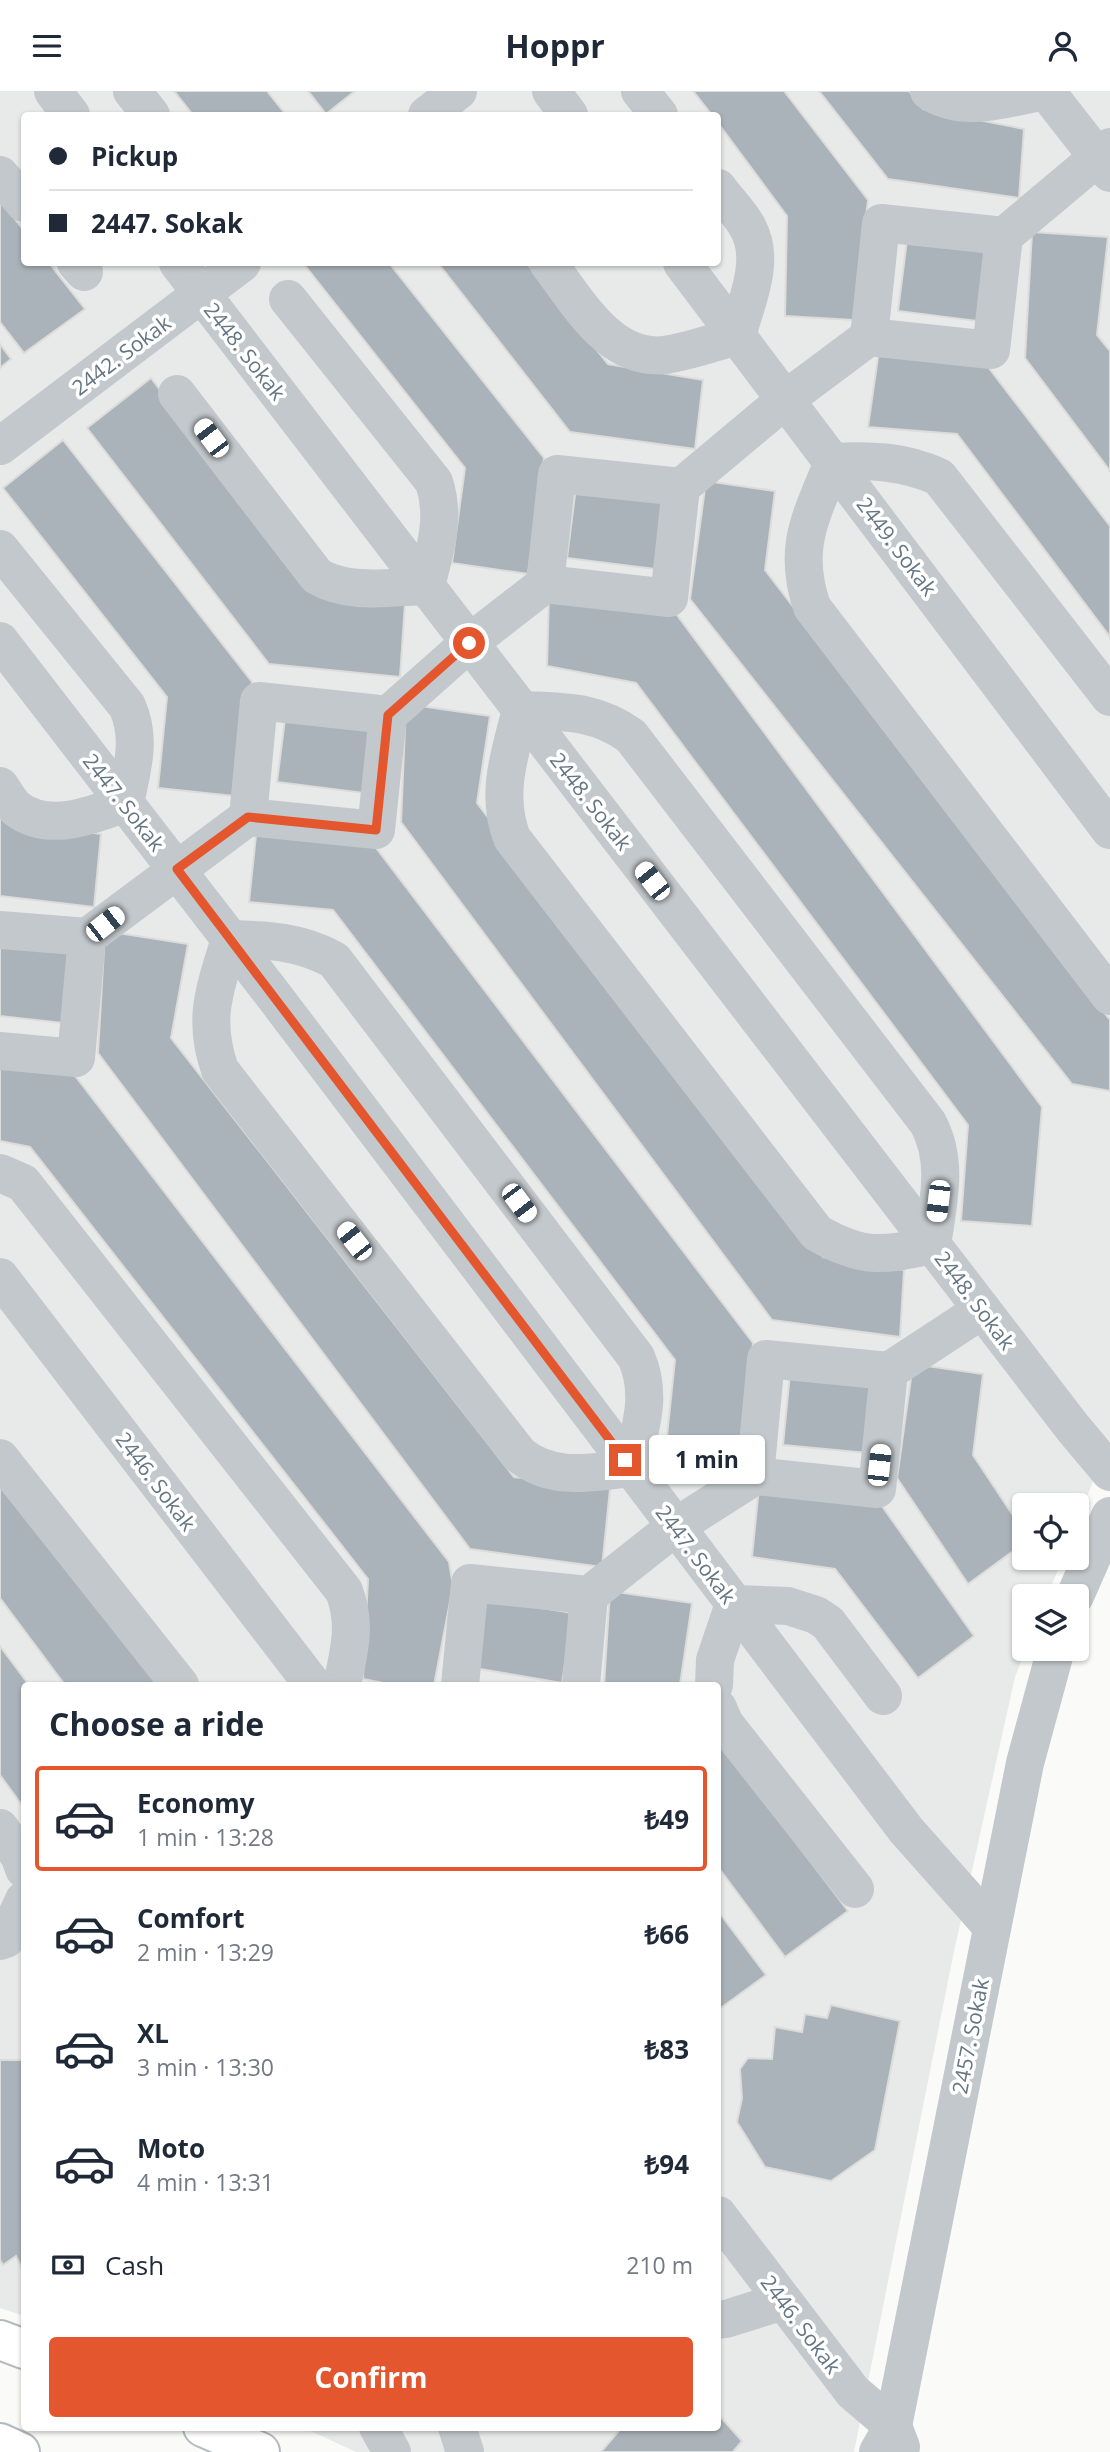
<!DOCTYPE html>
<meta charset="utf-8">
<style>
body{margin:0;font-family:"Open Sans",sans-serif;background:#f2f2f3;color:#1f2937;height:100vh;display:flex;flex-direction:column;font-size:26px;white-space:nowrap}
*{box-sizing:border-box;margin:0}
p{font-size:23px;color:#747a83}
.icon{flex:none;width:38px;height:38px;fill:none;stroke:currentColor;stroke-width:2;stroke-linecap:round;stroke-linejoin:round}
.map{position:relative;flex:1;overflow:hidden}
.side{position:absolute;left:21px;top:1591px;width:700px;height:749px;display:flex;flex-direction:column;background:#fff;border-radius:7px;box-shadow:0 2px 5px #0004}
.side>*{flex:none}
.hud{position:absolute;left:21px;top:21px;width:700px;height:154px;border-radius:7px;box-shadow:0 2px 5px #0004;display:grid;align-content:center;height:154px;padding:0 28px;background:#fff}
.controls{position:absolute;left:1012px;top:1402px;display:grid;gap:14px}
.controls a{display:grid;place-items:center;width:77px;height:77px;border-radius:7px;background:#fff;box-shadow:0 2px 5px #0004;font-size:35px}
.end{position:absolute;width:32px;height:32px;margin:-16px;border:9px solid #e4572e;background:#fff;box-shadow:0 0 0 4px #fff}
.from{border-radius:50%}
.bubble{position:absolute;height:49px;border-radius:7px;background:#fff;box-shadow:0 2px 5px #0004;font-size:23px;font-weight:700;line-height:49px;text-align:center}
.car{position:absolute;width:21px;height:42px;margin:-21px -10px;border-radius:9px;box-shadow:0 0 5px 2px #0007;background:linear-gradient(#fff 24%,#345 0 40%,#fff 0 76%,#345 0 86%,#fff 0)}
.hud b{display:flex;align-items:center;gap:24px;height:66px;font-size:26px}
.hud b+b{border-top:2px solid #e0e1e3}
.hud i{width:18px;height:18px;background:#1f2937}
ul{padding:0;list-style:none}
li{display:flex;align-items:center;gap:21px;height:105px;margin:0 14px 10px;padding:0 14px;border:4px solid transparent;border-radius:7px}
li div{flex:1}
li b{display:block;font-size:26px}
li em{font-style:normal;font-weight:700}
li.on{border-color:#e4572e}
li>.icon{width:63px;height:63px;stroke-width:1.5}
h2{padding:0 28px;font-size:32px;line-height:84px}
.pay{display:flex;align-items:center;gap:18px;height:77px;padding:0 28px;font-size:26px}
.pay p{margin-inline-start:auto}
.action{display:flex;gap:14px;margin-top:auto;padding:14px 28px}
.action a{flex:1;height:80px;border-radius:7px;background:#e4572e;color:#fff;font-size:28px;font-weight:700;line-height:80px;text-align:center}
header{display:flex;justify-content:space-between;align-items:center;height:91px;padding:0 28px;background:#fff;font-size:32px;font-weight:700}
.map>svg:first-child{display:block}
.built{fill:#e8e9e9;fill-rule:evenodd}
.building{fill:#aab3b9;stroke:#dcdcda;stroke-width:2}
.lines{fill:none;stroke-linecap:round;stroke-linejoin:round}
.major-casing{stroke:#b5babe;stroke-width:42}
.highway-casing{stroke:#b4b9bd;stroke-width:42}
.minor{stroke:#c3c8cc;stroke-width:38}
.major{stroke:#fff;stroke-width:38}
.highway{stroke:#fff;stroke-width:38}
.route{stroke:#e4572e;stroke-width:9}
.labels{text-anchor:middle;dominant-baseline:central;stroke-width:7;stroke-linejoin:round;paint-order:stroke}
.street-label{font-size:21px;fill:#657683;stroke:#fff}
</style>
<header><svg class="icon" aria-label="menu" viewBox="0 0 24 24"><path d="M4 6h16M4 12h16M4 18h16"/></svg>Hoppr<svg class="icon" aria-label="person" viewBox="0 0 24 24"><circle cx="12" cy="8" r="4"/><path d="M4 21q1-7 8-7t8 7"/></svg></header>
<div class="map">
<svg width="1110" height="2361" viewBox="0 0 1110 2361">
<rect width="100%" height="100%" fill="#fafaf8"/>
<path class="built" d="M0,0H1110V1348L1076,1433V1414H1024V1466L1063,1467L1047,1505H1024V1558H1026L1015,1586L953,1865L854,2361H356L302,2336H718V1594H24V2225L0,2217ZM24,24H718V172H24Z"/>
<g class="building">
<polygon points="174,0 267,0 286,24 193,24"/>
<polygon points="308,0 355,0 326,23"/>
<polygon points="693,0 784,0 868,109 854,229 785,225 787,125 718,32 718,24 712,24"/>
<polygon points="819,0 909,0 923,18 1024,38 1019,107 888,88"/>
<polygon points="0,108 24,140 24,172 49,172 85,218 24,262 0,231"/>
<polygon points="1032,141 1108,146 1097,244 1110,260 1110,380 1025,267"/>
<polygon points="907,149 995,161 985,231 898,220"/>
<polygon points="303,172 389,172 544,367 528,483 452,472 465,377"/>
<polygon points="438,172 527,172 608,273 703,289 695,358 570,341"/>
<polygon points="0,253 11,268 0,277"/>
<polygon points="879,259 985,272 1110,435 1110,546 957,343 868,336"/>
<polygon points="151,287 307,496 405,512 400,586 269,573 87,337"/>
<polygon points="63,349 252,591 234,705 158,697 167,606 3,397"/>
<polygon points="706,390 775,400 765,479 1110,929 1110,1000 1072,993 690,508"/>
<polygon points="576,396 664,408 655,478 567,467"/>
<polygon points="549,504 668,512 1042,1016 1032,1135 961,1130 968,1034 636,592 547,575"/>
<polygon points="406,613 490,625 477,712 823,1166 904,1179 900,1246 772,1229 401,731"/>
<polygon points="286,620 374,632 364,702 277,691"/>
<polygon points="0,717 10,730 101,743 94,816 0,805"/>
<polygon points="257,735 370,749 753,1252 740,1372 665,1364 675,1269 333,819 249,811"/>
<polygon points="105,840 188,853 171,947 514,1386 610,1398 602,1476 470,1458 98,962"/>
<polygon points="0,853 71,861 63,932 0,925"/>
<polygon points="0,970 69,977 449,1471 453,1495 434,1594 394,1594 363,1588 368,1488 30,1056 0,1050"/>
<polygon points="913,1273 983,1283 973,1364 1024,1441 1024,1452 968,1493 897,1387"/>
<polygon points="790,1283 875,1292 868,1362 783,1354"/>
<polygon points="0,1386 163,1594 65,1594 0,1507"/>
<polygon points="759,1396 877,1408 974,1545 918,1587 835,1478 752,1466"/>
<polygon points="610,1500 692,1512 680,1594 604,1594"/>
<polygon points="485,1508 573,1522 562,1592 474,1577"/>
<polygon points="0,1555 29,1594 24,1594 24,1717 0,1684"/>
<polygon points="718,1649 848,1820 785,1866 718,1776"/>
<polygon points="718,1820 766,1884 718,1919"/>
<polygon points="831,1914 900,1930 875,2059 831,2090 765,2076 737,2031 742,2007 740,1978 748,1967 772,1968 775,1936 802,1941 805,1923 827,1927"/>
<polygon points="0,1969 24,1969 24,2182 16,2165 3,2174 0,2169"/>
<polygon points="718,2323 742,2350 733,2361 601,2361 622,2336 718,2336"/>
</g>
<g class="lines">
<defs>
<g id="major">
<polyline points="0,2249 24,2258"/>
<polyline points="203,2336 260,2361"/>
</g>
<polyline id="highway" points="0,2352 20,2361"/>
</defs>
<use href="#major" class="major-casing"/>
<use href="#highway" class="highway-casing"/>
<g class="minor">
<polyline points="53,0 71,24"/>
<polyline points="132,0 151,24"/>
<polyline points="551,0 569,24"/>
<polyline points="640,0 659,24"/>
<path d="M929,0C964,23 1007,7 1045,0"/>
<polyline points="1046,0 1110,82"/>
<polyline points="427,24 458,0"/>
<polyline points="0,84 24,112"/>
<polyline points="76,172 84,181"/>
<polyline points="178,172 1073,1337 1110,1381"/>
<path d="M548,172C577,209 609,270 664,264C688,261 714,251 737,245C746,211 766,170 748,137C741,123 727,110 718,97"/>
<polyline points="682,172 1110,739"/>
<polyline points="869,246 881,132 1004,145"/>
<path d="M177,303L317,485C349,504 391,496 426,495C435,459 446,427 434,391L288,208"/>
<polyline points="0,355 242,172"/>
<path d="M0,458L127,615C142,648 132,678 125,712C93,724 49,742 17,718C10,712 5,702 0,695"/>
<polyline points="545,493 557,383 681,396"/>
<polyline points="0,550 274,905 906,1739 992,1836"/>
<path d="M1110,606L939,386C904,370 871,369 833,371C811,426 792,456 812,516L1110,905"/>
<path d="M521,619C563,621 595,619 631,645L928,1032C949,1071 938,1112 932,1154C882,1165 863,1168 817,1142L512,747C495,703 510,662 521,619Z"/>
<polyline points="248,726 259,610 388,624"/>
<polyline points="0,839 87,846 248,726 376,739 388,624 469,552 545,493 669,507 681,396 786,308 869,246 991,259 1004,145 1110,56"/>
<path d="M230,848C267,849 300,850 334,869L636,1266C653,1304 640,1338 631,1377C591,1381 554,1391 520,1364L220,979C202,927 215,898 230,848Z"/>
<polyline points="0,960 76,967 87,846"/>
<path d="M0,1082L23,1092L344,1500C357,1534 349,1560 342,1594"/>
<polyline points="0,1186 313,1594"/>
<polyline points="0,1367 180,1594"/>
<polyline points="755,1385 766,1268 889,1280 982,1219"/>
<polyline points="1075,1505 1110,1425"/>
<polyline points="460,1594 470,1492 589,1504 675,1436 755,1385 877,1398 889,1280"/>
<polyline points="581,1594 589,1504"/>
<polyline points="714,1594 715,1569 734,1513 788,1515 816,1524 828,1532 883,1605"/>
<polyline points="718,1617 725,1633 855,1798"/>
<polyline points="0,1737 20,1766 24,1778"/>
<polyline points="0,1850 6,1848 24,1809"/>
<polyline points="718,2124 853,2301 893,2335 901,2356"/>
<polyline points="718,2229 726,2228 783,2210"/>
<polyline points="378,2336 392,2361"/>
<polyline points="457,2336 465,2361"/>
<polyline points="878,2361 893,2335 1025,1672 1056,1558"/>
</g>
<use href="#major" class="major"/>
<use href="#highway" class="highway"/>
</g>
<g class="lines">
<polyline class="route" points="469,552 388,624 376,739 248,726 177,778 625,1369"/>
</g>
<g class="labels">
<g class="street-label">
<text transform="translate(245 260) rotate(52)">2448. Sokak</text>
<text transform="translate(121 264) rotate(-37)">2442. Sokak</text>
<text transform="translate(897 455) rotate(53)">2449. Sokak</text>
<text transform="translate(591 710) rotate(52)">2448. Sokak</text>
<text transform="translate(124 711) rotate(52)">2447. Sokak</text>
<text transform="translate(975 1209) rotate(53)">2448. Sokak</text>
<text transform="translate(156 1390) rotate(53)">2446. Sokak</text>
<text transform="translate(696 1463) rotate(53)">2447. Sokak</text>
<text transform="translate(970 1945) rotate(-79)">2457. Sokak</text>
<text transform="translate(801 2233) rotate(53)">2446. Sokak</text>
</g>
</g>
</svg>
<div class="controls">
<a><svg class="icon" aria-label="locate" viewBox="0 0 24 24"><circle cx="12" cy="12" r="6"/><path d="M12 2v4M12 18v4M2 12h4M18 12h4"/></svg></a>
<a><svg class="icon" aria-label="layers" viewBox="0 0 24 24"><path d="M12 4l9 5-9 5-9-5zM3 14l9 5 9-5"/></svg></a>
</div>
<i class="end from" style="left:469px;top:552px"></i>
<i class="end" style="left:625px;top:1369px"></i>
<div class="bubble" style="left:649px;top:1344px;width:116px">1 min</div>
<i class="car" style="left:211px;top:347px;rotate:323deg"></i>
<i class="car" style="left:652px;top:790px;rotate:322deg"></i>
<i class="car" style="left:105px;top:833px;rotate:52deg"></i>
<i class="car" style="left:938px;top:1110px;rotate:187deg"></i>
<i class="car" style="left:519px;top:1112px;rotate:143deg"></i>
<i class="car" style="left:354px;top:1150px;rotate:322deg"></i>
<i class="car" style="left:879px;top:1374px;rotate:6deg"></i>
<div class="hud">
<b><i class="from"></i>Pickup</b>
<b><i></i>2447. Sokak</b>
</div>
<section class="side">
<h2>Choose a ride</h2>
<ul>
<li class="on"><svg class="icon" aria-label="car" viewBox="0 0 24 24"><path d="M5 17H2v-5l4-1 3-4h7l3 4 3 1v5h-3M9 17h6M6 11h13"/><circle cx="7" cy="17" r="2"/><circle cx="17" cy="17" r="2"/></svg><div><b>Economy</b><p>1 min · 13:28</p></div><em>₺49</em></li>
<li><svg class="icon" aria-label="car" viewBox="0 0 24 24"><path d="M5 17H2v-5l4-1 3-4h7l3 4 3 1v5h-3M9 17h6M6 11h13"/><circle cx="7" cy="17" r="2"/><circle cx="17" cy="17" r="2"/></svg><div><b>Comfort</b><p>2 min · 13:29</p></div><em>₺66</em></li>
<li><svg class="icon" aria-label="car" viewBox="0 0 24 24"><path d="M5 17H2v-5l4-1 3-4h7l3 4 3 1v5h-3M9 17h6M6 11h13"/><circle cx="7" cy="17" r="2"/><circle cx="17" cy="17" r="2"/></svg><div><b>XL</b><p>3 min · 13:30</p></div><em>₺83</em></li>
<li><svg class="icon" aria-label="car" viewBox="0 0 24 24"><path d="M5 17H2v-5l4-1 3-4h7l3 4 3 1v5h-3M9 17h6M6 11h13"/><circle cx="7" cy="17" r="2"/><circle cx="17" cy="17" r="2"/></svg><div><b>Moto</b><p>4 min · 13:31</p></div><em>₺94</em></li>
</ul>
<div class="pay"><svg class="icon" aria-label="cash" viewBox="0 0 24 24"><path d="M3 7h18v10H3z"/><circle cx="12" cy="12" r="2"/></svg>Cash<p>210 m</p></div>
<div class="action"><a>Confirm</a></div>
</section>
</div>
